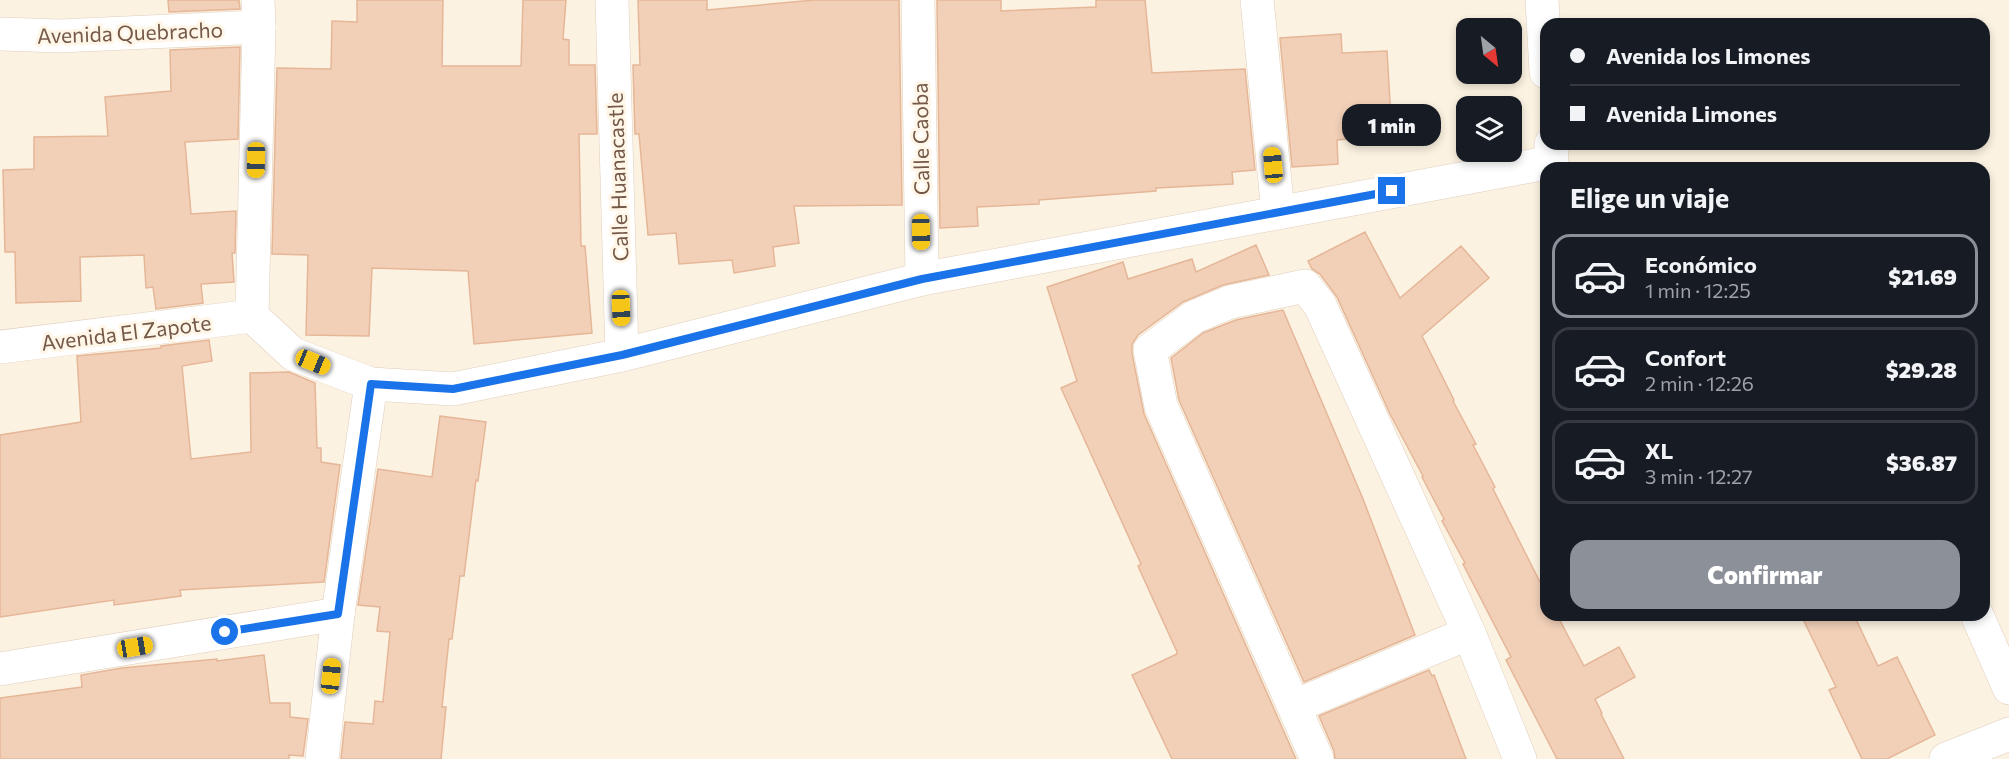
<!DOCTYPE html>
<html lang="es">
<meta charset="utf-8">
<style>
body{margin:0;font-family:Commissioner,sans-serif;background:#242831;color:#f1f3f6;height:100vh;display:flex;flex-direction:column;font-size:22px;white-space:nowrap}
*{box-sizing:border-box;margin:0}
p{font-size:20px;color:#9ea1a6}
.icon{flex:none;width:33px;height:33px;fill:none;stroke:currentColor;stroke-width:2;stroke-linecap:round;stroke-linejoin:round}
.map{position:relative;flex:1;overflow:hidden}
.panel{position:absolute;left:1540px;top:162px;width:450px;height:459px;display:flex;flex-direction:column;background:#171b24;border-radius:18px;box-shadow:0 3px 9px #0003}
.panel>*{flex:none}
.banner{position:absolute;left:1540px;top:18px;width:450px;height:132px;border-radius:18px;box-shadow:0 3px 9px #0003;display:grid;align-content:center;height:132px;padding:0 30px;background:#171b24}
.needle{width:39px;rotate:151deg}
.buttons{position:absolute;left:1456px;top:18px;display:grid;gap:12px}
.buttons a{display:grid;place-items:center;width:66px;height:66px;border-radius:12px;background:#171b24;box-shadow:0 3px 9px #0003;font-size:30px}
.end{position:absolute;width:27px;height:27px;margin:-14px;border:8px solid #1a73e8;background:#fff;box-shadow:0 0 0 3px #fff}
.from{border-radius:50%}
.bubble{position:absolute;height:42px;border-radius:18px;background:#171b24;box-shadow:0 3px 9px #0003;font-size:20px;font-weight:800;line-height:42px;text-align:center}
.car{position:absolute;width:18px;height:36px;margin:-18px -9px;border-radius:8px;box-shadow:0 0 4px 2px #0007;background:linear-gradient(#f5c518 24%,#345 0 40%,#f5c518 0 76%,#345 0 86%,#f5c518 0)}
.banner b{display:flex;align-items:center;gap:21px;height:57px;font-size:22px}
.banner b+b{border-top:2px solid #363941}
.banner i{width:15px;height:15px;background:#f1f3f6}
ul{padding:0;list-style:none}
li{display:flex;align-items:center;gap:18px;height:84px;margin:0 12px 9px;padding:0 18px;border:3px solid #363941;border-radius:18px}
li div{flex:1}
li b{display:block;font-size:22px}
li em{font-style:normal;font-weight:800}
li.active{border-color:#8c9099}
li>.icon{width:54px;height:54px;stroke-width:1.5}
h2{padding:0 30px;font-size:27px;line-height:72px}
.primary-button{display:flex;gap:12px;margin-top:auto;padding:12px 30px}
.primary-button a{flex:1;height:69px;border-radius:18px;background:#8c9099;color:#fff;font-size:24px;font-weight:800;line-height:69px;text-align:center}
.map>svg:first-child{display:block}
.building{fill:#f2d0b8;stroke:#e5b698;stroke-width:1.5}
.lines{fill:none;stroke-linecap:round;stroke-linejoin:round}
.minor-casing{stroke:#e0cebd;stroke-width:34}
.minor{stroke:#fff;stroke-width:33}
.route{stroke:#1a73e8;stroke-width:8}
.labels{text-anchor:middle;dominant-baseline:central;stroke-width:6;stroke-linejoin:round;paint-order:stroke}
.street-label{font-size:21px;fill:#745848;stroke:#fff6e7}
</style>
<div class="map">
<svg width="2009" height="759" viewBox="0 0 2009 759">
<rect width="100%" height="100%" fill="#fcf2e1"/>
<g class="building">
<polygon points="168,0 239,0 240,9 169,12"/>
<polygon points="357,0 443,0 442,66 521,66 523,0 566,0 563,39 569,40 569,65 595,65 597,134 579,134 581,246 585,246 592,333 474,344 468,271 372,268 369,336 306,335 308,255 272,254 277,68 331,69 332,21 357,22"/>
<polygon points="638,0 707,0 707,10 814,0 899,0 902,205 794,206 799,243 773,247 775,266 734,273 732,260 679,264 676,233 648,235 639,134 635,134 633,65 640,65"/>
<polygon points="937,0 1001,0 1001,11 1096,7 1096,0 1145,0 1152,73 1245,69 1255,170 1232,172 1233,184 1156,188 1156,191 1039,200 1039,204 977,207 978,226 940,228"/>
<polygon points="1341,34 1342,53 1387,51 1392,135 1337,140 1338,164 1292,167 1280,38"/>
<polygon points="240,47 238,139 185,142 191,214 236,211 235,253 232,253 234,282 201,284 203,303 156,309 153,287 146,288 144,255 80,257 81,301 16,303 15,252 5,252 3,170 34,169 34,137 108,136 105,97 171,91 170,50"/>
<polygon points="1365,232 1400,298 1461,246 1489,278 1422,336 1454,400 1453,401 1476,444 1473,445 1495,487 1493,489 1546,594 1546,615 1557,615 1584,666 1619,647 1635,677 1595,699 1602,713 1601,714 1624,759 1557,759 1506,660 1511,657 1463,564 1465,563 1442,521 1444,519 1422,477 1423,476 1390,414 1337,297 1320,274 1312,269 1308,261"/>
<polygon points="1256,245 1269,275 1223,285 1183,302 1138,335 1132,344 1132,354 1144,414 1296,759 1172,759 1132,675 1177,654 1177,652 1138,566 1141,564 1061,388 1077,381 1047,287 1123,262 1128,279 1192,259 1196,272"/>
<polygon points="1283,310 1363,499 1415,635 1304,682 1179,400 1171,358 1203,333 1236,320"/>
<polygon points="209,340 212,361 182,366 191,459 251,452 250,373 289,372 315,383 317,448 321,448 321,462 340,465 324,582 180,590 181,596 114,605 114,600 0,617 0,435 81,422 77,356 161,348 161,346"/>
<polygon points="440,416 486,422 478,481 476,480 464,576 460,576 452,639 449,639 442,707 446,707 441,759 341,759 345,722 373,724 375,701 383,702 390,632 377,631 380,607 358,605 378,469 432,477"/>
<polygon points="1801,615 1854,615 1878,666 1897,657 1935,735 1887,759 1862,759 1829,690 1836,687"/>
<polygon points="264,655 270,703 290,703 290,717 308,719 303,756 289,755 289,759 0,759 0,698 82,687 81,675 122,668 217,659 217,661"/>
<polygon points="1429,670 1432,676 1434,675 1466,759 1335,759 1334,751 1319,716"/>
</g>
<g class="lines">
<defs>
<g id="minor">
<polyline points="258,0 259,27 252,316 293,354 371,384 453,389 622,355 922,279 1552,162 1551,144"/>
<polyline points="612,0 622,355"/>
<polyline points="918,0 922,279"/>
<polyline points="1257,0 1278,212"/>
<polyline points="1542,0 1546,72"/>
<polyline points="0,34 60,36 259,27"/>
<polyline points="0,347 252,316"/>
<polyline points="1977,615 2009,688"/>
<polyline points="0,669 338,614"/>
<polyline points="1295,706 1469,633"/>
<polyline points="322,759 338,614 371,384"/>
<polyline points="1317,759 1161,406 1150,350 1194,317 1230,302 1305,286 1320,305 1469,633 1520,759"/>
<polyline points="1946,759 2009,734"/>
</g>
</defs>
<use href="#minor" class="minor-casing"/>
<use href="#minor" class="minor"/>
</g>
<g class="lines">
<polyline class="route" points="225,632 338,614 371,384 453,389 622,355 922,279 1392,191"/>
</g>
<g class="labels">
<g class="street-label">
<text transform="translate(130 32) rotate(-2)">Avenida Quebracho</text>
<text transform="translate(920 139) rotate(-91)">Calle Caoba</text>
<text transform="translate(617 177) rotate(-92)">Calle Huanacastle</text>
<text transform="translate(126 332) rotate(-7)">Avenida El Zapote</text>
</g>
</g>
</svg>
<div class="buttons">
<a><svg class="needle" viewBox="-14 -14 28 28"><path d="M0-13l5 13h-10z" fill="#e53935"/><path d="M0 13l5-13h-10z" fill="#9ea1a6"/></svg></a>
<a><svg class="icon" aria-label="layers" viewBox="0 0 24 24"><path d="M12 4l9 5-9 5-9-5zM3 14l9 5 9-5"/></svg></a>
</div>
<i class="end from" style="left:225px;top:632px"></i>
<i class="end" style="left:1392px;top:191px"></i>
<div class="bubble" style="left:1342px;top:104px;width:99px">1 min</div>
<i class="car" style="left:256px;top:160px;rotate:181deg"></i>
<i class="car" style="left:1273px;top:165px;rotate:355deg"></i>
<i class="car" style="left:921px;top:232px;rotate:179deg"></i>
<i class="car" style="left:621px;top:308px;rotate:178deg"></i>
<i class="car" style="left:313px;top:362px;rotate:112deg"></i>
<i class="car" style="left:135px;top:647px;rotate:81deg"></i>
<i class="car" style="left:331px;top:676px;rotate:6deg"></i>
<div class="banner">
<b><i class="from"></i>Avenida los Limones</b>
<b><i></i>Avenida Limones</b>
</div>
<section class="panel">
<h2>Elige un viaje</h2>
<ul>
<li class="active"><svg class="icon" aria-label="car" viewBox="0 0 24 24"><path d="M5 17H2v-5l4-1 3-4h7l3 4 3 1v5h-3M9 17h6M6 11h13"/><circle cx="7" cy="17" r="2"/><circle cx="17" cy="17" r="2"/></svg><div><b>Económico</b><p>1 min · 12:25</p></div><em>$21.69</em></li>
<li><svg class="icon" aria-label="car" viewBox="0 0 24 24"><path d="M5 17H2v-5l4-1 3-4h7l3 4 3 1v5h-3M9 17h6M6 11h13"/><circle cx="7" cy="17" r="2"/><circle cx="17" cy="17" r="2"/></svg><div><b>Confort</b><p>2 min · 12:26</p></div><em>$29.28</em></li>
<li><svg class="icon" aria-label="car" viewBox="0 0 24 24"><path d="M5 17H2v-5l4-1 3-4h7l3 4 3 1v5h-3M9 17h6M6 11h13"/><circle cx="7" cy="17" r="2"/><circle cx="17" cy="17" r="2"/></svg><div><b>XL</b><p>3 min · 12:27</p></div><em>$36.87</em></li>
</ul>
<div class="primary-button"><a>Confirmar</a></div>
</section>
</div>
